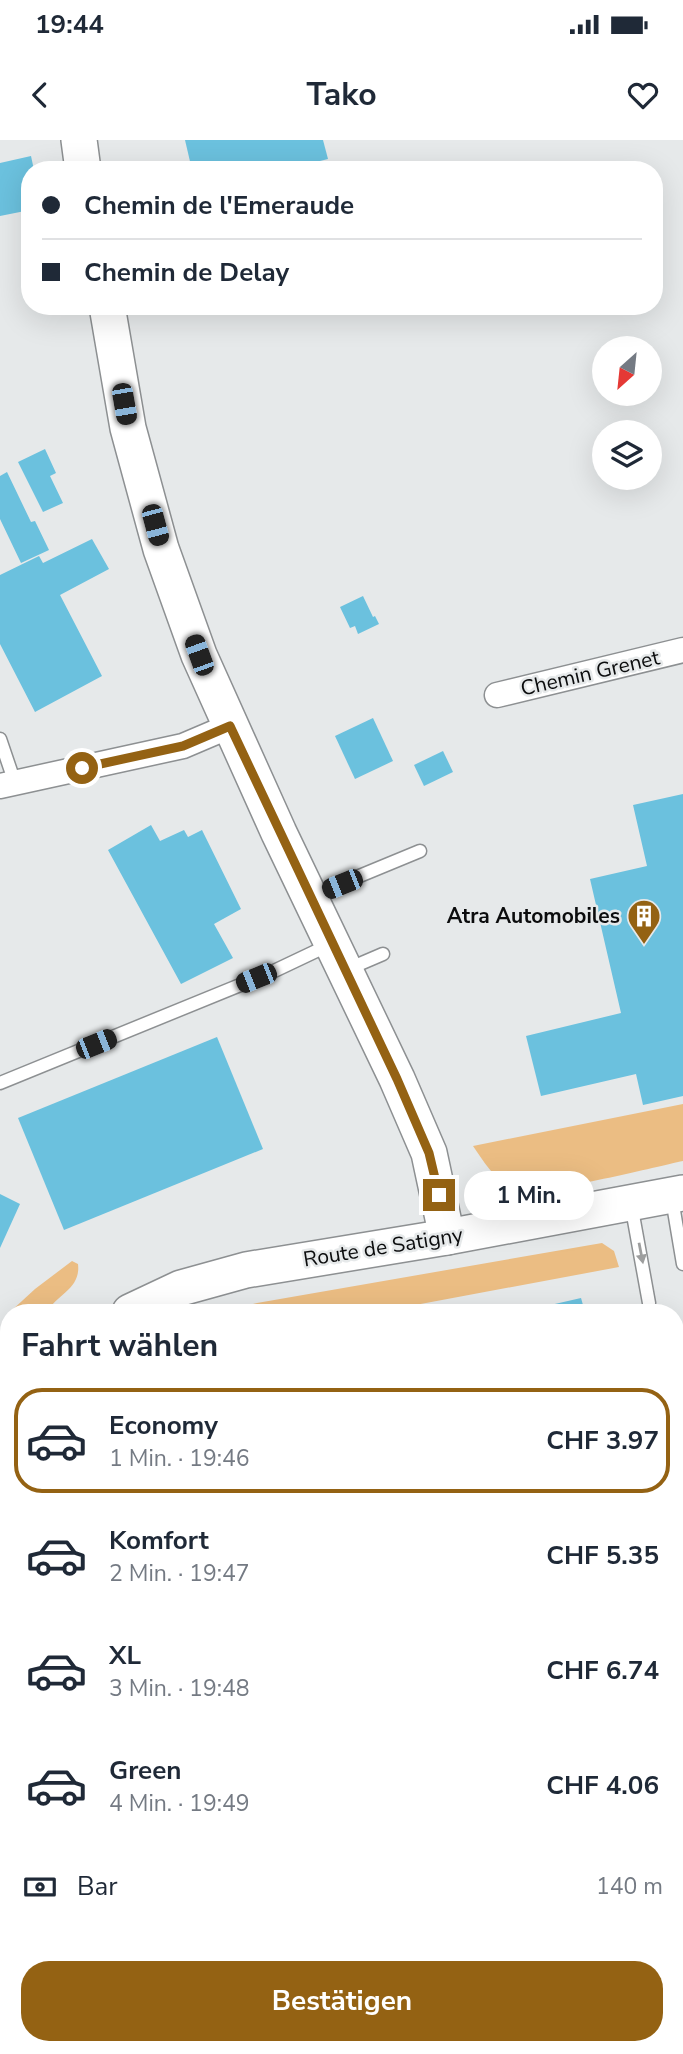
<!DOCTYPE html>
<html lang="de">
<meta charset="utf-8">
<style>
body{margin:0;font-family:"Nunito Sans",sans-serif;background:#f6f6f7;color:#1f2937;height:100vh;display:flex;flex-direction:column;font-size:26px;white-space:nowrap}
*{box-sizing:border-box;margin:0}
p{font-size:23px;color:#747a83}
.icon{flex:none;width:38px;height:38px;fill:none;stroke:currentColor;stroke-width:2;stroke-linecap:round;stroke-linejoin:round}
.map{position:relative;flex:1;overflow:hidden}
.side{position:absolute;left:0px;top:1164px;width:684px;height:751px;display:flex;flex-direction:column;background:#fff;border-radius:28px 28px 0 0;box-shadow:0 7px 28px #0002}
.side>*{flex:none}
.top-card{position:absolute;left:21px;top:21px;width:642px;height:154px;border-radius:28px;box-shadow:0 7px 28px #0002;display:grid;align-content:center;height:154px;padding:0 21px;background:#fff}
.needle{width:46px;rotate:207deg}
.tools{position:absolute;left:592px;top:196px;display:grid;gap:14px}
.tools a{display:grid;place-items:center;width:70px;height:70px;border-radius:50%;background:#fff;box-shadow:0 7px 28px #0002;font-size:35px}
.end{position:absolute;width:32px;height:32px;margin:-16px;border:9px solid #946213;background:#fff;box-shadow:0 0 0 4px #fff}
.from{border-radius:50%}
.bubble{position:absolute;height:49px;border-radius:24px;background:#fff;box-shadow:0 7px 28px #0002;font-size:23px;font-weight:700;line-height:49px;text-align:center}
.car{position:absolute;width:21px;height:42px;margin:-21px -10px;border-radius:9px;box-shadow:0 0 5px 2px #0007;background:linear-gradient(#222 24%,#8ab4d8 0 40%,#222 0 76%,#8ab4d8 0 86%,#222 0)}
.top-card b{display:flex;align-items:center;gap:24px;height:66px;font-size:26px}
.top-card b+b{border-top:2px solid #e0e1e3}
.top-card i{width:18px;height:18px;background:#1f2937}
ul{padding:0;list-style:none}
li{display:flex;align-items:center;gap:21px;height:105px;margin:0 14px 10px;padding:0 7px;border:4px solid transparent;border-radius:28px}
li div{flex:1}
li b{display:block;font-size:26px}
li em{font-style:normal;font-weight:700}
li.selected{border-color:#946213}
li>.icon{width:63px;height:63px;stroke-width:1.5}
h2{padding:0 21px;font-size:32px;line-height:84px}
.pay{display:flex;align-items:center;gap:18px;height:77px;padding:0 21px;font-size:26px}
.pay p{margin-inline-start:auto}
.action{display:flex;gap:14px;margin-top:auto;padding:14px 21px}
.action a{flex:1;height:80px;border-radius:28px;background:#946213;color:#fff;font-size:28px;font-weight:700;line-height:80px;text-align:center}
.status{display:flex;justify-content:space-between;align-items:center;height:49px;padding:0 35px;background:#fff;direction:ltr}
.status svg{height:19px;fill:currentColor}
header{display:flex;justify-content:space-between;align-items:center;height:91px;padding:0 21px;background:#fff;font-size:32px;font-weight:700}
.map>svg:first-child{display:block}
.green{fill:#ebbd83}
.building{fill:#6bc1de}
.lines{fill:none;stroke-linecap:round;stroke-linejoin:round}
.lane-casing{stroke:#8d9092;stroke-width:15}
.street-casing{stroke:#8d9092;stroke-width:27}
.secondary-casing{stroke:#8d9092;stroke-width:38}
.primary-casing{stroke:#8d9092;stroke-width:41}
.path{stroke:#8e9091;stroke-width:4.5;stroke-dasharray:3.5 5;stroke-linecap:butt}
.lane{stroke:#fff;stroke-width:12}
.street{stroke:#fff;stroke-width:24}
.secondary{stroke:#fff;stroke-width:35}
.primary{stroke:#fff;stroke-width:38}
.rail{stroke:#727475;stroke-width:5;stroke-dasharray:10 5;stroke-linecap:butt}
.oneway{fill:#9d9e9e}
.route{stroke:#946213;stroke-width:9}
.labels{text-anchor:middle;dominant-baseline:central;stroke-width:5;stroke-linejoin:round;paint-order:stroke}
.street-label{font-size:21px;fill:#0b0c0d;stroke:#e6e9ea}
.poi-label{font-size:21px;font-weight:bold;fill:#0b0c0d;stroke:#e6e9ea;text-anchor:end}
</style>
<div class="status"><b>19:44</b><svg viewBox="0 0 49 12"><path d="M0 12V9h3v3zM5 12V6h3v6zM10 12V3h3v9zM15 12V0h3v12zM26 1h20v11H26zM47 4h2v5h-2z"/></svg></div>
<header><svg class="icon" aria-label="back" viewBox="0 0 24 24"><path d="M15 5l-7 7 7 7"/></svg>Tako<svg class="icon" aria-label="heart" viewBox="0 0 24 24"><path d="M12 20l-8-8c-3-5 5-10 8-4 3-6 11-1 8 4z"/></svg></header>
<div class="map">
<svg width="683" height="1914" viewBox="0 0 683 1914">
<rect width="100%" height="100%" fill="#e6e9ea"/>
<g class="green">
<path d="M683,964V1021C650,1028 539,1057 514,1048C494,1040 485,1023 473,1006Z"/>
<polygon points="602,1103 614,1111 619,1127 378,1172 220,1172 257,1163"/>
<path d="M72,1121L78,1124C81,1149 57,1154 47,1172H10L35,1149Z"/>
<polygon points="0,1575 9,1575 9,1737 0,1734"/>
<polygon points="676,1713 683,1718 683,1812 676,1806"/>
<polygon points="462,1906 624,1906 635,1914 483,1914"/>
</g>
<g class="building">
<polygon points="185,0 323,0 328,19 284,30 192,30"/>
<polygon points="31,16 34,30 30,30 30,70 0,76 0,23"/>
<polygon points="45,309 56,333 50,336 63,363 43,372 18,322"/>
<polygon points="7,332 31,382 35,381 49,410 21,423 0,379 0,336"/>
<polygon points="92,399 109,429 60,455 102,536 35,572 0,504 0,435 39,416 43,423"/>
<polygon points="363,456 373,477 375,476 379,484 358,494 355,486 350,488 340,467"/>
<polygon points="373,578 393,621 355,639 335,596"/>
<polygon points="443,611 453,632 424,646 414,625"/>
<polygon points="683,654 683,956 643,965 636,934 541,956 526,896 621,873 590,739 647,726 633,665"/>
<polygon points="151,685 160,701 184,690 188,697 202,690 241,769 214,784 233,818 181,844 108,710"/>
<polygon points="217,897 263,1009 64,1090 18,978"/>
<polygon points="0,1054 20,1064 0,1108"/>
<polygon points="581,1158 585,1172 547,1172 546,1166"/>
<polygon points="683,1295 683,1396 679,1397 676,1383 676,1297"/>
</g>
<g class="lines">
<defs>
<g id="lane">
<polyline points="0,599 15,643"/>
<polyline points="311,756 420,711"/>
<polyline points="348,829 383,814"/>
<polyline points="0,943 272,832 331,804"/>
<polyline points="672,1059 683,1124"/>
<polyline points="631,1064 649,1163"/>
</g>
<g id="street">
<polyline points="497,555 683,510"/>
<polyline points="0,646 183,606 230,586"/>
</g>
<g id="secondary">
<polyline points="79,0 83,30"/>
<polyline points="107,166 128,288 161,409 199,515 279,693 397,939 429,1013 447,1097"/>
<polyline points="130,1172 181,1148 246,1130 447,1097 683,1053"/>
<polyline points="0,1287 9,1278"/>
<polyline points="676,1854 683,1860"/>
<polyline points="673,1906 683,1914"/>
</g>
<g id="primary">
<polyline points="0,1368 9,1374"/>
<polyline points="0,1526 9,1519"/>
</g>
</defs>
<use href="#lane" class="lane-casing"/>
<use href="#street" class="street-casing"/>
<use href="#secondary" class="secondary-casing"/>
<use href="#primary" class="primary-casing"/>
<g class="path">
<polyline points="0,1649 9,1655"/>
<polyline points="8,1733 9,1731"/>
</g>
<use href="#lane" class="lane"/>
<use href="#street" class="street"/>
<use href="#secondary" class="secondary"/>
<use href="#primary" class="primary"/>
<g class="rail">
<polyline points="0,1755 9,1758"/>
<polyline points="0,1812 9,1815"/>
<polyline points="0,1832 9,1835"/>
<polyline points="214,1906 238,1914"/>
<polyline points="272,1906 296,1914"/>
<polyline points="416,1906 434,1914"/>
</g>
</g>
<defs><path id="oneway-solid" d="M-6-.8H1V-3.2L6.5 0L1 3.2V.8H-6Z" transform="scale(1.75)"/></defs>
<use class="oneway" href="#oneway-solid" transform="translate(641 1113) rotate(79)"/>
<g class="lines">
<polyline class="route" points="82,628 183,606 230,586 397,939 429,1013 439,1055"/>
</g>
<defs>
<symbol id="building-pin" viewBox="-11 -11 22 30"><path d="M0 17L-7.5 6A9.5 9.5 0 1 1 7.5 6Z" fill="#946213" stroke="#e6e9ea"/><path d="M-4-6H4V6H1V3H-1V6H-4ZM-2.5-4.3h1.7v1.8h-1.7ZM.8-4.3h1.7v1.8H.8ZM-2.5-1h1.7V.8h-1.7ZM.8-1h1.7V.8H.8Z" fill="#fff"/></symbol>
</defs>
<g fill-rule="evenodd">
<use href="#building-pin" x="625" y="757" width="38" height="52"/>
</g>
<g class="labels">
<g class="street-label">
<text transform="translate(590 533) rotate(-13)">Chemin Grenet</text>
<text transform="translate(383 1107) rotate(-9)">Route de Satigny</text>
</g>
<g class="poi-label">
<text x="620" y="776">Atra Automobiles</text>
</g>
</g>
</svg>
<div class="tools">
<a><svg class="needle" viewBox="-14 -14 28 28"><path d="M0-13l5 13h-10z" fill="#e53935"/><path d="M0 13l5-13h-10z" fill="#747a83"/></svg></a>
<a><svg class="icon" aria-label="layers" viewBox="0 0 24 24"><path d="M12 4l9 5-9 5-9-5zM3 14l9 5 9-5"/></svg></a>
</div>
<i class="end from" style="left:82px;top:628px"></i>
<i class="end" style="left:439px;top:1055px"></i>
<div class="bubble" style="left:464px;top:1031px;width:130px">1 Min.</div>
<i class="car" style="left:124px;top:264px;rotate:170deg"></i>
<i class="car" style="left:155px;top:385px;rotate:165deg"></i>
<i class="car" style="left:199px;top:515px;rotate:340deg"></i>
<i class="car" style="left:342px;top:744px;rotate:248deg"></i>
<i class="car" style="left:256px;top:838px;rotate:248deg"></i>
<i class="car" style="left:96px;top:904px;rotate:68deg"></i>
<div class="top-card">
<b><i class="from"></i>Chemin de l'Emeraude</b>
<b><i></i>Chemin de Delay</b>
</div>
<section class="side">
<h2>Fahrt wählen</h2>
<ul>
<li class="selected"><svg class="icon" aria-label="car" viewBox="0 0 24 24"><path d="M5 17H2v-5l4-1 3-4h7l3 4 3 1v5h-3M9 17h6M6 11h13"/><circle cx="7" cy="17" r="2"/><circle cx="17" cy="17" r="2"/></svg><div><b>Economy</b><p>1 Min. · 19:46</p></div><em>CHF 3.97</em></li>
<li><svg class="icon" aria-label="car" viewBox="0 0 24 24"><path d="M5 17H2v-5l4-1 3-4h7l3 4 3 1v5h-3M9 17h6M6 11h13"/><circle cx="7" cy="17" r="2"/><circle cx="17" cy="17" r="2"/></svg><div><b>Komfort</b><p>2 Min. · 19:47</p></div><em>CHF 5.35</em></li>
<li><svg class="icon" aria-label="car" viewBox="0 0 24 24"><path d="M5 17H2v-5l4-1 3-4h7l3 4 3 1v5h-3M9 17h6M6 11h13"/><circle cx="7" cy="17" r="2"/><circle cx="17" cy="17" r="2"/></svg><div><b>XL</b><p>3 Min. · 19:48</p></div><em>CHF 6.74</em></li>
<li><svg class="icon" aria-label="car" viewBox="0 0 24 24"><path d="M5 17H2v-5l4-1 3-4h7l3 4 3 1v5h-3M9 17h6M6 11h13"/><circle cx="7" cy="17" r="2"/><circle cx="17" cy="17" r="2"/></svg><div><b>Green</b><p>4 Min. · 19:49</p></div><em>CHF 4.06</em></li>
</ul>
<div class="pay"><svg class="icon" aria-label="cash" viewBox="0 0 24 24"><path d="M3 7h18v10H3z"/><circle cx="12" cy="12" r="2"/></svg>Bar<p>140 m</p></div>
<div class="action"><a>Bestätigen</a></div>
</section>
</div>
